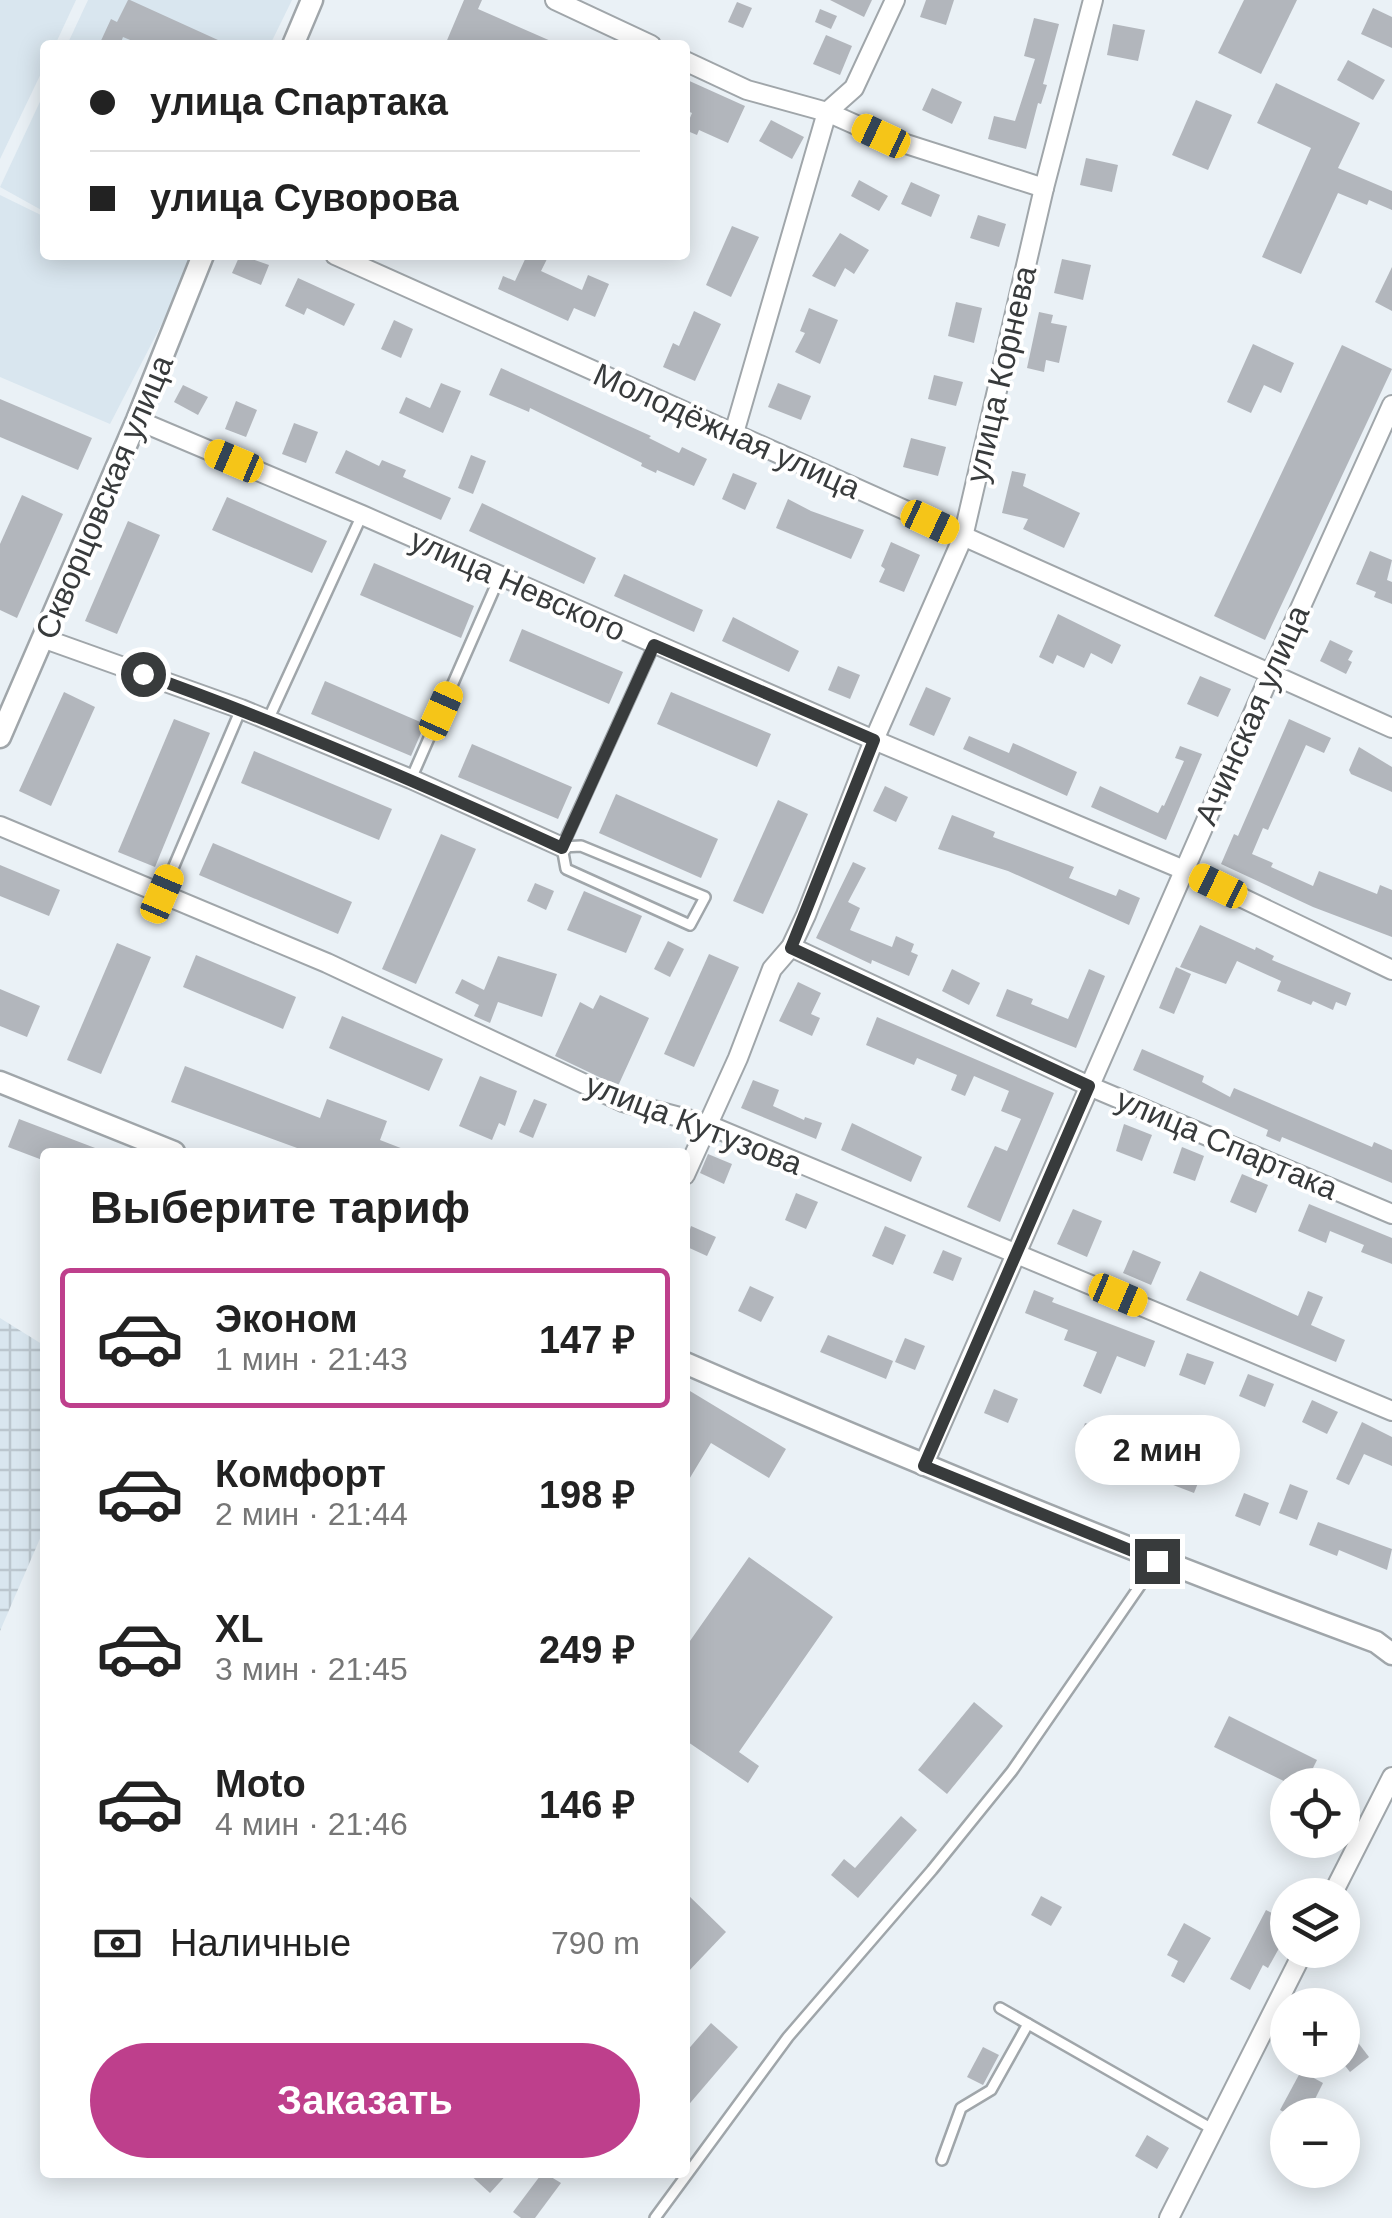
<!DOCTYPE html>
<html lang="ru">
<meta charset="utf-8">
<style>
body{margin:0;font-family:Helvetica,sans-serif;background:#f6f6f6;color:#222;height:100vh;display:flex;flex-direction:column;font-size:38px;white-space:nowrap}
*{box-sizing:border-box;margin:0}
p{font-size:32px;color:#767676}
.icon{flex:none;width:55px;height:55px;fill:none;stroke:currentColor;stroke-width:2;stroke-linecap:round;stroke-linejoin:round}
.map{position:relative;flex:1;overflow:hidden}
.side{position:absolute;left:40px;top:1148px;width:650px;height:1030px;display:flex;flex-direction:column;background:#fff;border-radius:10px;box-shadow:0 5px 25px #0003}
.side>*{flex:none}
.top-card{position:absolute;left:40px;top:40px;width:650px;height:220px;border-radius:10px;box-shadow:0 5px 25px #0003;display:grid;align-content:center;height:220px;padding:0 50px;background:#fff}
.tools{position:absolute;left:1270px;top:1768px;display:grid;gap:20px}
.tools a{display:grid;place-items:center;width:90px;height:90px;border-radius:50%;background:#fff;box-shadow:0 5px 25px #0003;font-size:50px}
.end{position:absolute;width:45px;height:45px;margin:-22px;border:12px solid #383b3c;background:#fff;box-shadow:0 0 0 5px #fff}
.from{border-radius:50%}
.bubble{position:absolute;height:70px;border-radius:35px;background:#fff;box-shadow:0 5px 25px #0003;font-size:32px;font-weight:700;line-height:70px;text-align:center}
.car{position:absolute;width:30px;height:60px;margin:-30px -15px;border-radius:12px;box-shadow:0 0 8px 2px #0007;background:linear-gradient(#f5c518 24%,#345 0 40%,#f5c518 0 76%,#345 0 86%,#f5c518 0)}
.top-card b{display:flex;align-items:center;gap:35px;height:95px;font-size:38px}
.top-card b+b{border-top:2px solid #e0e0e0}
.top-card i{width:25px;height:25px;background:#222}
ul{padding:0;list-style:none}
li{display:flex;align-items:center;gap:30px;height:140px;margin:0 20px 15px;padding:0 30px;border:5px solid transparent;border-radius:10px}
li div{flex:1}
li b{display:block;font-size:38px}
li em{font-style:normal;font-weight:700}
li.on{border-color:#be3f8c}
li>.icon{width:90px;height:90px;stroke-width:1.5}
h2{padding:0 50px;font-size:45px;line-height:120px}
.pay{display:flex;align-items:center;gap:25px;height:110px;padding:0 50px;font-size:38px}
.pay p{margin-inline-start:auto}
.action{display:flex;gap:20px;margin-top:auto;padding:20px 50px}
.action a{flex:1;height:115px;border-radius:60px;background:#be3f8c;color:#fff;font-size:40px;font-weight:700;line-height:115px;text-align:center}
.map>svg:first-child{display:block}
.built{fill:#d9e6ef}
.industrial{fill:url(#industrial-grid)}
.building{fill:#b2b6bc}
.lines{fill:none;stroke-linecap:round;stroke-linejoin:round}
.service-casing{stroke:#a0a6aa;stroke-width:14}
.minor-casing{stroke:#a0a6aa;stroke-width:22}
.tertiary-casing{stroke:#a0a6aa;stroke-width:25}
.service{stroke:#fff;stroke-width:9}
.minor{stroke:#fff;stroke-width:18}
.tertiary{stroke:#fff;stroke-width:20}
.route{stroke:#383b3c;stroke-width:12}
.labels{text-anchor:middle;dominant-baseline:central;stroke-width:8;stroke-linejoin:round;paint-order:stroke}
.street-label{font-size:32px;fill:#383b3c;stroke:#fff}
</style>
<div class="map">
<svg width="1392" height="2218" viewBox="0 0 1392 2218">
<defs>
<pattern id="industrial-grid" width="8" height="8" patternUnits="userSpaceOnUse" patternTransform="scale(2.5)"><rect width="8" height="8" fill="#d9e6ef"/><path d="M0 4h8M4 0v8" fill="none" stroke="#bbc6ce"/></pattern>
</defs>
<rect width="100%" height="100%" fill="#eaf1f6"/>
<g class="built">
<polygon points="0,0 76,0 55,45 45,45 45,65 0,159"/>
<polygon points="88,0 292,0 270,45 67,45"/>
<polygon points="45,91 45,212 0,187"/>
<polygon points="0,195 45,217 45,255 191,255 170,308 110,424 0,377"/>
</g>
<polygon class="industrial" points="0,1318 45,1346 45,1527 0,1631"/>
<g class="building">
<polygon points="128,0 130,0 229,45 142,45 123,37 120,45 99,45 111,19 117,22"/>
<polygon points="464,0 482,0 478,9 560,45 445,45"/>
<polygon points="830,0 872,0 864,17"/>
<polygon points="926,0 954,0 946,25 920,17"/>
<polygon points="1244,0 1297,0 1261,74 1218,53"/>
<polygon points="737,2 752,8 743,28 728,22"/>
<polygon points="1373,8 1392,17 1392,48 1361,34"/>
<polygon points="820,9 837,16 831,29 815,22"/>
<polygon points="1034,18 1059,24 1043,84 1047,85 1041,104 1038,103 1026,149 988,139 994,116 1015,121 1035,59 1024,56"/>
<polygon points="1113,24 1145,30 1138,61 1107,55"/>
<polygon points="826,35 852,46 840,75 813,64"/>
<polygon points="1348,60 1385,80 1373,100 1337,80"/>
<polygon points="685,79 745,106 728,143 699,130 697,135 685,130 692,113 685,110"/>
<polygon points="1276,83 1360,123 1338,168 1392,191 1392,210 1369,200 1367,205 1338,193 1301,274 1262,257 1311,148 1257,123"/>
<polygon points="932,88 962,102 952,124 922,110"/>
<polygon points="1196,100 1232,115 1208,170 1172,155"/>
<polygon points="771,120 804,137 792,159 759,141"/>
<polygon points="1086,158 1118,165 1112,192 1080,185"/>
<polygon points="859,180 888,196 879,211 851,196"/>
<polygon points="911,182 940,195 931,217 901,204"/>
<polygon points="978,215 1006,224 999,247 970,238"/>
<polygon points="732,226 759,237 731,297 706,285"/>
<polygon points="840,233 869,250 854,274 845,268 835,287 812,276"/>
<polygon points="240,255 269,265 261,285 232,273"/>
<polygon points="527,255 547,259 541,271 582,290 588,275 609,284 595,317 574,308 568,321 498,289 503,276 515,281"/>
<polygon points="1062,259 1091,265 1083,300 1054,293"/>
<polygon points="1392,267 1392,311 1375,302"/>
<polygon points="298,278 355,304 344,326 307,308 304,315 285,306"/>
<polygon points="956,302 982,308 974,343 948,336"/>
<polygon points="809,308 838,320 820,364 795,352 805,333 800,331"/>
<polygon points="694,311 721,324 695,381 663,367 673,343 679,346"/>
<polygon points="1039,312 1053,315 1051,323 1067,326 1059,363 1046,360 1044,372 1027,368"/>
<polygon points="394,320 413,329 401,358 381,349"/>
<polygon points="1253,344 1294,363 1281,393 1264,385 1251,413 1227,402"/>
<polygon points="1342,345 1392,369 1265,640 1214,616"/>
<polygon points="501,368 651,436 649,438 679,453 682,447 707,459 694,486 657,470 656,473 641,466 642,463 530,408 529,412 489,395"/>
<polygon points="934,375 963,382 956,406 928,399"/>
<polygon points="441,383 461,391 443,433 399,413 406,397 430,408"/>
<polygon points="778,383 811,396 801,420 768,407"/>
<polygon points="183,385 208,397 198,415 174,402"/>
<polygon points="0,399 92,438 78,470 0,437"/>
<polygon points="236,401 257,410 246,437 225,429"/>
<polygon points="294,423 318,432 306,463 282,454"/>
<polygon points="911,438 946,447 938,476 903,467"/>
<polygon points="346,450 379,466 382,460 406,470 403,477 451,498 441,520 335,473"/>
<polygon points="471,455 486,461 473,494 458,488"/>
<polygon points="1012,471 1026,474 1023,486 1080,513 1064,548 1023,529 1028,519 1002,513"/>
<polygon points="733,473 757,483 745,510 722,499"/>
<polygon points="22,495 63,514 17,618 0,610 0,544"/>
<polygon points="227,497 327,541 312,573 212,530"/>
<polygon points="788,499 811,511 864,530 851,559 776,528"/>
<polygon points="482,503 596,558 584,584 469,531"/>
<polygon points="128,521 160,535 117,634 85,621"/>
<polygon points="891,542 920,555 904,592 879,582 885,569 881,566"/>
<polygon points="1370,551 1392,560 1387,580 1392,582 1392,604 1374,597 1376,592 1356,584"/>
<polygon points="374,563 474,606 461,638 360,595"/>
<polygon points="624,574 703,610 694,632 614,596"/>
<polygon points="1058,614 1121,645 1112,664 1091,653 1084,668 1057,655 1053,664 1039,657"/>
<polygon points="733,617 799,651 789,672 722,641"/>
<polygon points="522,629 623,672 609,704 509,661"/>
<polygon points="1330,640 1353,651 1348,660 1352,662 1346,674 1320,661"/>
<polygon points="838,666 860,675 850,699 828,690"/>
<polygon points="1200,676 1231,689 1218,717 1187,704"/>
<polygon points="325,681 425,724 411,756 311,714"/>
<polygon points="926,687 951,698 934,736 909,725"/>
<polygon points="64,692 95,707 51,806 19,791"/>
<polygon points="671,692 771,734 757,767 657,724"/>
<polygon points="174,719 210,733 155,867 118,852"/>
<polygon points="1289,719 1331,738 1324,753 1306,745 1268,830 1263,828 1252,854 1273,863 1271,867 1313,886 1319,871 1377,894 1380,885 1392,890 1392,937 1313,907 1221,864 1234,834 1238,836"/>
<polygon points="969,736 1009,753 1013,743 1077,772 1067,796 963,749"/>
<polygon points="472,744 572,787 558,819 458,777"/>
<polygon points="1180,746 1202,754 1166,840 1091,807 1100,786 1158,813 1162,805 1164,806 1184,761 1175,758"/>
<polygon points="1359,747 1392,767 1392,792 1351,774 1349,770"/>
<polygon points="254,751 392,809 379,840 241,783"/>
<polygon points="885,786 908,797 896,822 873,811"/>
<polygon points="616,794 718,839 701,878 599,833"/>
<polygon points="778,800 808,814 763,914 733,901"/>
<polygon points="952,815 995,832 993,837 1074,867 1069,878 1116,896 1119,889 1140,898 1129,925 1008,871 938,849"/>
<polygon points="441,834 476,849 416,984 382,969"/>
<polygon points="213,843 352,902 338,934 199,875"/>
<polygon points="853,862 866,868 848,902 860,908 850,930 892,947 896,936 914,944 911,952 918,955 909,976 872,960 871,964 816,938"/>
<polygon points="0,865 60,890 49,916 0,896"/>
<polygon points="535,883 554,891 546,910 527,901"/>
<polygon points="584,891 642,916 626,953 567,930"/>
<polygon points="1200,925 1255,950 1256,947 1274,956 1272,960 1351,993 1346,1006 1336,1002 1333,1010 1313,1001 1311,1005 1277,991 1281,981 1237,961 1226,984 1180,967"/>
<polygon points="668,941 684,949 670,977 654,969"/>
<polygon points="117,943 151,957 101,1074 67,1060"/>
<polygon points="709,954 739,967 694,1067 664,1054"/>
<polygon points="196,955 296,997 283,1029 183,987"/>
<polygon points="498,956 557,974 542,1017 498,1002 490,1023 474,1016 479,1005 455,993 462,979 484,990"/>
<polygon points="1176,967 1191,974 1174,1014 1159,1008"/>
<polygon points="952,969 980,983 969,1005 942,991"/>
<polygon points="1089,969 1105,976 1076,1048 996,1016 1007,989 1033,999 1031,1004 1068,1019"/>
<polygon points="798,982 821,993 811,1014 820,1018 812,1036 779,1021"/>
<polygon points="0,989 40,1006 27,1037 0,1026"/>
<polygon points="600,995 649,1018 618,1086 555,1056 580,1002 593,1009"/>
<polygon points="342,1016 443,1059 429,1091 329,1048"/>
<polygon points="877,1017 1054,1093 1000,1222 967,1207 995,1146 1007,1151 1021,1119 1001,1111 1009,1091 974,1076 965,1096 951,1090 957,1075 917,1058 914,1065 866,1045"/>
<polygon points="1142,1049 1204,1076 1202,1082 1230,1097 1234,1088 1372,1147 1374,1142 1392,1150 1392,1183 1282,1137 1280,1142 1266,1136 1268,1130 1133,1070"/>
<polygon points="185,1066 320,1118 327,1099 387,1121 380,1140 411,1152 308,1152 171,1102"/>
<polygon points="480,1076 517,1091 505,1126 499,1123 492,1140 459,1126"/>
<polygon points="753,1080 779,1090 773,1106 804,1120 805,1117 822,1123 816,1139 741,1108"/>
<polygon points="534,1099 547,1104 533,1138 519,1132"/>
<polygon points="19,1119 103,1151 103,1152 45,1152 45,1161 8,1147"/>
<polygon points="852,1123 922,1157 911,1182 841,1150"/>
<polygon points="1124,1124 1152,1135 1142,1161 1116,1151"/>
<polygon points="1182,1147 1204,1156 1195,1181 1173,1173"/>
<polygon points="708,1154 732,1164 724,1184 700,1173"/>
<polygon points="1242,1174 1268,1185 1256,1213 1230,1202"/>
<polygon points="796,1193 818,1202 806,1229 785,1220"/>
<polygon points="1309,1204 1392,1238 1392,1264 1361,1252 1364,1245 1330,1231 1326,1243 1298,1231"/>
<polygon points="1073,1209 1102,1221 1087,1257 1057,1244"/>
<polygon points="691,1226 716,1237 707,1256 685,1246"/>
<polygon points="885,1226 906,1235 893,1265 872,1256"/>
<polygon points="943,1250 962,1258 953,1281 933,1273"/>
<polygon points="1133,1250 1161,1262 1151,1285 1123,1273"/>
<polygon points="1200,1271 1298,1316 1308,1291 1323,1297 1311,1325 1345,1340 1336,1362 1186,1300"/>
<polygon points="750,1286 774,1297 761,1322 738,1311"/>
<polygon points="1034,1290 1054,1298 1052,1302 1155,1341 1145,1367 1117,1356 1101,1394 1083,1386 1097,1352 1064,1340 1068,1330 1025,1313"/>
<polygon points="828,1335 893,1361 886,1379 820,1352"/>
<polygon points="905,1338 925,1346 915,1370 895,1362"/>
<polygon points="1187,1353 1214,1362 1205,1385 1179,1375"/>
<polygon points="1248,1374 1274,1384 1265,1407 1239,1396"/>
<polygon points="685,1388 786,1449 769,1478 711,1443 685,1486"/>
<polygon points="994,1389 1018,1399 1008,1423 984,1413"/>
<polygon points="1312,1400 1338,1412 1327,1434 1302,1422"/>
<polygon points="1362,1422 1392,1437 1392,1466 1364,1454 1349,1485 1336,1479"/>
<polygon points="1085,1423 1140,1440 1128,1468 1108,1460 1110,1455 1078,1443"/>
<polygon points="1176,1463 1202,1473 1194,1493 1168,1483"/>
<polygon points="1290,1484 1308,1491 1297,1520 1279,1513"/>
<polygon points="1244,1493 1269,1503 1260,1526 1235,1516"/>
<polygon points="1318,1522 1392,1549 1387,1570 1339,1550 1337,1556 1309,1545"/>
<polygon points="749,1557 833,1617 739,1752 759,1766 748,1783 685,1740 685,1648"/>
<polygon points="974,1702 1003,1726 947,1794 918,1770"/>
<polygon points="1229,1716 1317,1760 1313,1768 1343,1785 1292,1785 1214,1747"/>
<polygon points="901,1816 917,1830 858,1898 831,1875 844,1859 855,1868"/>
<polygon points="685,1892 726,1932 685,1975"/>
<polygon points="1041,1896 1062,1907 1051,1926 1031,1915"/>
<polygon points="1266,1910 1288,1921 1288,1932 1268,1968 1263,1965 1250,1990 1230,1979"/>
<polygon points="1184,1923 1211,1938 1184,1983 1171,1976 1178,1961 1167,1955"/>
<polygon points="711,2023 738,2047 685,2109 685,2053"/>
<polygon points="1356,2040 1369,2057 1350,2072 1342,2062 1342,2050"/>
<polygon points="983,2047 999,2055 983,2085 967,2077"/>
<polygon points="1301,2071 1323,2083 1307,2115 1289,2115 1280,2110"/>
<polygon points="1147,2135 1169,2148 1157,2169 1135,2156"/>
<polygon points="467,2172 509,2172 490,2193"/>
<polygon points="543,2172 561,2183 535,2218 521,2218 513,2212"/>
</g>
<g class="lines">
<defs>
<g id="service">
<polyline points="268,720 362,515"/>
<polyline points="411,779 500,576"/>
<polyline points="562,847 581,846 705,897 690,925 566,869 562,847 654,645"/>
<polyline points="162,894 241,709"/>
<polyline points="1000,2008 1214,2130"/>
<polyline points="942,2160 961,2108 991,2090 1028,2024"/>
<polyline points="655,2218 788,2037 932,1870 1012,1771 1157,1561"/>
</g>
<g id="minor">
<polyline points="555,0 651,45"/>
<polyline points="685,61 747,90 827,112 881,136 1044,188"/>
<polyline points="335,255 1392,728"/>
<polyline points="137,420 362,515 874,740 1184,870 1392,970"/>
<polyline points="734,433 827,112 854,88 895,0"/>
<polyline points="45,639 241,709 411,779 562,847"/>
<polyline points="0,826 327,963 623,1102 706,1124 1392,1411"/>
<polyline points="791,947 1089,1086 1392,1214"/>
<polyline points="685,1175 738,1058 772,969 791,947 806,915 874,740 963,537 1044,188 1093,0"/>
<polyline points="923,1466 1270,675 1392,405"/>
<polyline points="1332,1895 1392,1777"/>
<polyline points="1169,2218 1304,1950"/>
</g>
<g id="tertiary">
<polyline points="293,45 312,0"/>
<polyline points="0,737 137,420 203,255"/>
<polyline points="0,1082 174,1152"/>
<path d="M685,1363C913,1462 1142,1556 1376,1642L1392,1654"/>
</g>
</defs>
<use href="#service" class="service-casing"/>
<use href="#minor" class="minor-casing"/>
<use href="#tertiary" class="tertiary-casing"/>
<use href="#service" class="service"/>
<use href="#minor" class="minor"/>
<use href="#tertiary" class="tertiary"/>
</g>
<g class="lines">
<path class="route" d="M143,674C286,725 424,785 562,848L654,645L874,740L791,948L1089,1086L924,1466L1157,1561"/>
</g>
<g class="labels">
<g class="street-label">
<text transform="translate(1001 374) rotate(-77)">улица Корнева</text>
<text transform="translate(727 431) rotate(24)">Молодёжная улица</text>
<text transform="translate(104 497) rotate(-67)">Скворцовская улица</text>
<text transform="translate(518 585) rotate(24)">улица Невского</text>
<text transform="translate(1252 715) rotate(-66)">Ачинская улица</text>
<text transform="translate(694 1124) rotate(21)">улица Кутузова</text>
<text transform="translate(1227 1144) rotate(23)">улица Спартака</text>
</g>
</g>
</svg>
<div class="tools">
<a><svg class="icon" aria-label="locate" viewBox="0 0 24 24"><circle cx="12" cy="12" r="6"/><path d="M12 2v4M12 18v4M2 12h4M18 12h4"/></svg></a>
<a><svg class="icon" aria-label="layers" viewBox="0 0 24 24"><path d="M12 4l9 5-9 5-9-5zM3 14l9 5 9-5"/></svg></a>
<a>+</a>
<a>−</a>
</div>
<i class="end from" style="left:143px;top:674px"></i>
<i class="end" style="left:1157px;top:1561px"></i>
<div class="bubble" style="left:1075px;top:1415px;width:165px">2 мин</div>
<i class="car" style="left:881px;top:136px;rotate:295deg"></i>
<i class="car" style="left:234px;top:461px;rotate:293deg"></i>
<i class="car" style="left:930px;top:522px;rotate:115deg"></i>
<i class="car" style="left:441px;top:711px;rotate:24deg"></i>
<i class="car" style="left:1218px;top:886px;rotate:296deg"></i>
<i class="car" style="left:162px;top:894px;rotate:23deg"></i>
<i class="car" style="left:1118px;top:1295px;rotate:113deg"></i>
<div class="top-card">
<b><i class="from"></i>улица Спартака</b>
<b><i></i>улица Суворова</b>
</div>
<section class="side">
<h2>Выберите тариф</h2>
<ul>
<li class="on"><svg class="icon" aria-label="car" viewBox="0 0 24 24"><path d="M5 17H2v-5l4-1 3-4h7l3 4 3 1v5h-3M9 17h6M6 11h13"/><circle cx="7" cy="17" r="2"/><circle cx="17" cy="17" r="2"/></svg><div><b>Эконом</b><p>1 мин · 21:43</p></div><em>147 ₽</em></li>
<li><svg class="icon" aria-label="car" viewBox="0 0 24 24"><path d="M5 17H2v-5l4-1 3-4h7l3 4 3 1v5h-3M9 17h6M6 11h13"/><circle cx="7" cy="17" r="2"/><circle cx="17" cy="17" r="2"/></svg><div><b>Комфорт</b><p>2 мин · 21:44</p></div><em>198 ₽</em></li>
<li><svg class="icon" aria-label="car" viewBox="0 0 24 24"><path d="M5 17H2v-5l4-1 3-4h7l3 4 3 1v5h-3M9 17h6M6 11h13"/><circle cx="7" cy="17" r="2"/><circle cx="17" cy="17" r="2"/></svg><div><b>XL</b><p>3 мин · 21:45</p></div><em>249 ₽</em></li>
<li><svg class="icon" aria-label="car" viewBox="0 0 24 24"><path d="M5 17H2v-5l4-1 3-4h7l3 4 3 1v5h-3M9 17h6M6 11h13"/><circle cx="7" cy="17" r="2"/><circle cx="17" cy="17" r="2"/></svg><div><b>Moto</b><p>4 мин · 21:46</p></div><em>146 ₽</em></li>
</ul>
<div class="pay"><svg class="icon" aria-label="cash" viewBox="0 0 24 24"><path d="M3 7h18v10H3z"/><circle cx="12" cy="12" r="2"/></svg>Наличные<p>790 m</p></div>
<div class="action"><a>Заказать</a></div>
</section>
</div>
